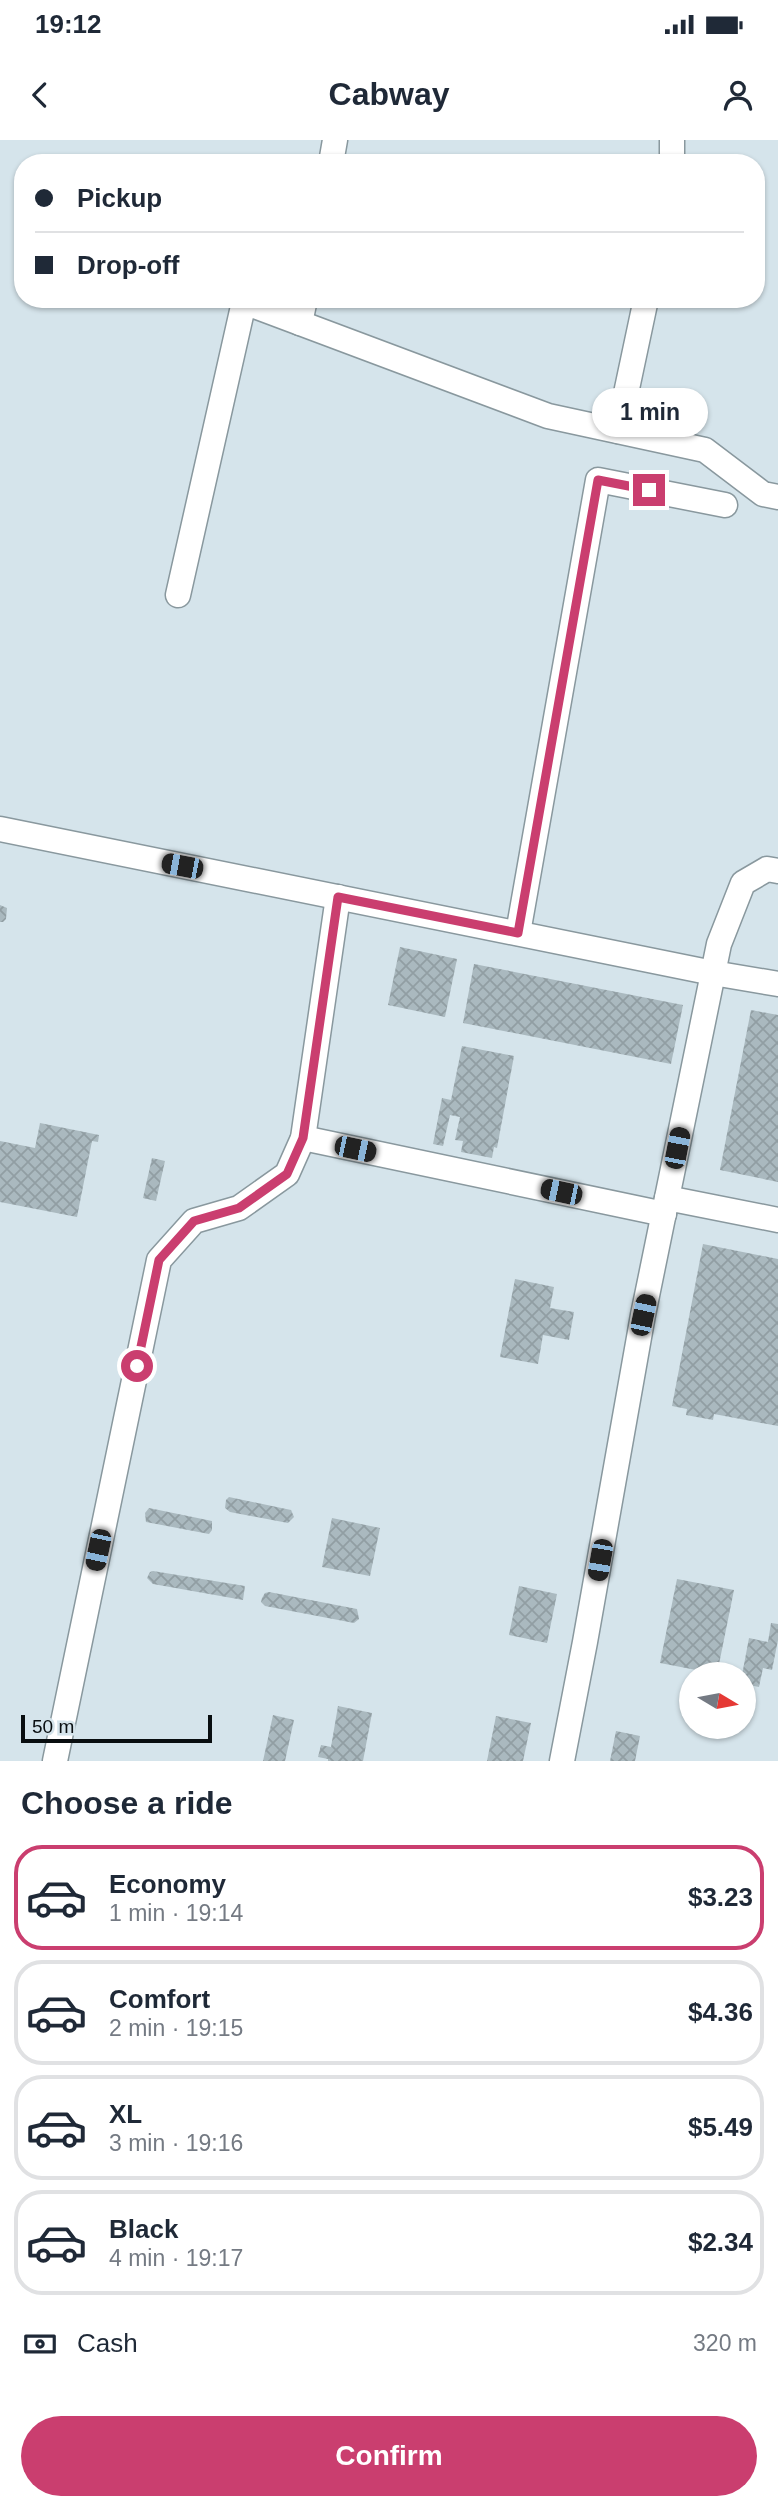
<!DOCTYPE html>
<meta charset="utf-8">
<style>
body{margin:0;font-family:Helvetica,sans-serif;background:#f6f6f7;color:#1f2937;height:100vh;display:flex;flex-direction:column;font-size:26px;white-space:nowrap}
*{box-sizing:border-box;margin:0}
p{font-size:23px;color:#747a83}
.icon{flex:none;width:38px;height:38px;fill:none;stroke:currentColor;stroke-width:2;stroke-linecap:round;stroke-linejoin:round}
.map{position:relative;height:1621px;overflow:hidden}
.side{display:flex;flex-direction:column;background:#fff;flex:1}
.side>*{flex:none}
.hud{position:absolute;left:14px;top:14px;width:751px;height:154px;border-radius:28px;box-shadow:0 2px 5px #0004;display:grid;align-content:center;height:154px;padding:0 21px;background:#fff}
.needle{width:46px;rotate:100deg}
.fabs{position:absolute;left:679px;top:1522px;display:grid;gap:14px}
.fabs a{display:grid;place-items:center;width:77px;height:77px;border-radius:50%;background:#fff;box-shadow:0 2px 5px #0004;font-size:35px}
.scale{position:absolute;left:21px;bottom:18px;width:191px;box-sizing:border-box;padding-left:7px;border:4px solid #090e10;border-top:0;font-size:19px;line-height:24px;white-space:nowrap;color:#090e10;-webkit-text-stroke:5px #d5e4eb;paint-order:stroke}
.end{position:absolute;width:32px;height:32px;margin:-16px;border:9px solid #ca3e6f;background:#fff;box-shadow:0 0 0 4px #fff}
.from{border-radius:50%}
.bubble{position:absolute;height:49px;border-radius:24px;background:#fff;box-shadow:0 2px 5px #0004;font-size:23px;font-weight:600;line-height:49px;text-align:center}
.car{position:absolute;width:21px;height:42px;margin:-21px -10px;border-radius:9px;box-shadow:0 0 5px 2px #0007;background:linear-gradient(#222 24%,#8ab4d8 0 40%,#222 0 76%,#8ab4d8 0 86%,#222 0)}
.hud b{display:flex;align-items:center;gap:24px;height:66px;font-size:26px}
.hud b+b{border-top:2px solid #e0e1e3}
.hud i{width:18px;height:18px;background:#1f2937}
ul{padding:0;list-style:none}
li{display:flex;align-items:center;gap:21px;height:105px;margin:0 14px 10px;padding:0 7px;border:4px solid #e0e1e3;border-radius:28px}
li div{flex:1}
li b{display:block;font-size:26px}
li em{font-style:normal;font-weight:600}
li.active{border-color:#ca3e6f}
li>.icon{width:63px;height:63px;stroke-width:1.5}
h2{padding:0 21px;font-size:32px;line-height:84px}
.pay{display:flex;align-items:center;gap:18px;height:77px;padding:0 21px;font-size:26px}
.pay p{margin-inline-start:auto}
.cta{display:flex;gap:14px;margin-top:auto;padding:14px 21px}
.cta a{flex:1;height:80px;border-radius:42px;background:#ca3e6f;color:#fff;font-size:28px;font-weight:600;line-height:80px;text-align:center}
.status{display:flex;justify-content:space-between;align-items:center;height:49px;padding:0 35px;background:#fff;direction:ltr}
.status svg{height:19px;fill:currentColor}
header{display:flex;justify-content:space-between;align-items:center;height:91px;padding:0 21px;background:#fff;font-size:32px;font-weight:600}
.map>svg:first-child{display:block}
.building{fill:url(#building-cross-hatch)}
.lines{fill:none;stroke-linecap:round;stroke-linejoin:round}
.minor-casing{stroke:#89989e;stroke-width:27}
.minor{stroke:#fff;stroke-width:24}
.route{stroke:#ca3e6f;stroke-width:9}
</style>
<div class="status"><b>19:12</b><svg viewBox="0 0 49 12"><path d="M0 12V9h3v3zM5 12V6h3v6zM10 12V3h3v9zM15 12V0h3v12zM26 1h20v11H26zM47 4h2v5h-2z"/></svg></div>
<header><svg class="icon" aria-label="back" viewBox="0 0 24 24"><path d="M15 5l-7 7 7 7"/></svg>Cabway<svg class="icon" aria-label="person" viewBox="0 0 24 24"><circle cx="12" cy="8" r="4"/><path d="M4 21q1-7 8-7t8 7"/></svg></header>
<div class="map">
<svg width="778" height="1621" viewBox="0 0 778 1621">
<defs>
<pattern id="building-cross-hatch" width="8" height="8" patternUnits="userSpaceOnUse" patternTransform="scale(1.75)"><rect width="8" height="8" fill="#aab9bf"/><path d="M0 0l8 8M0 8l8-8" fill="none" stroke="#919ea3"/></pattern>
</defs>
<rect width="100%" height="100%" fill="#d5e4eb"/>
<g class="building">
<polygon points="0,765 7,768 6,779 3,782 0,782"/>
<polygon points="400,807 457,819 445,877 388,865"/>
<polygon points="474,824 683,865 671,924 463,883"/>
<polygon points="751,870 778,875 778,1042 720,1030"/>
<polygon points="462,906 514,916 497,1008 494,1007 492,1018 461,1012 463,1001 455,1000 460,977 450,975 443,1006 433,1004 442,958 451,960"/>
<polygon points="40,983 99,995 98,1002 92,1001 77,1077 0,1062 0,1001 35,1008"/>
<polygon points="152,1018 165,1021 156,1061 143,1058"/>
<polygon points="703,1104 778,1119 778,1286 714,1274 713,1280 686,1275 687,1269 672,1266"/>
<polygon points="515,1139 554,1147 550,1168 574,1172 569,1200 543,1195 538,1224 500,1217"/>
<polygon points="229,1357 291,1370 294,1377 288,1383 230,1372 225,1368 226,1360"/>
<polygon points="149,1368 212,1381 212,1390 209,1394 146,1382 145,1373"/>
<polygon points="332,1378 380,1388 370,1436 322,1427"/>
<polygon points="153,1431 245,1446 243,1460 153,1444 147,1438 150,1432"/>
<polygon points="677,1439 734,1450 717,1534 660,1523"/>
<polygon points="519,1446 557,1454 547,1503 509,1495"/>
<polygon points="269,1452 357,1469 359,1479 354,1483 265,1466 261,1462 262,1458 265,1453"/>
<polygon points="771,1483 778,1484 778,1500 772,1530 763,1528 759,1547 744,1544 744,1535 742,1535 749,1498 768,1502"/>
<polygon points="338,1566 372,1573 363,1621 328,1621 328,1619 318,1617 321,1605 331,1607"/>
<polygon points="273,1575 294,1580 285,1621 263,1621"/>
<polygon points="496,1576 531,1583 523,1621 487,1621"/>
<polygon points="616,1591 640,1596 635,1621 610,1621"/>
</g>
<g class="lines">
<defs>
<g id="minor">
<polyline points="331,23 335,0"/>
<polyline points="672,23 672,0"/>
<polyline points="300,183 305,159"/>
<polyline points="618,291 646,159"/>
<polyline points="178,455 244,162 548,276 705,310 763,354 778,357"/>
<polyline points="0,689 713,833 778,844"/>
<polyline points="518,793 598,340 725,365"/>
<polyline points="303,998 664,1074"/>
<polyline points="667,1058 778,1080"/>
<polyline points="55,1621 159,1120 194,1081 239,1068 287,1034 303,998 338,757"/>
<polyline points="562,1621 585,1502 643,1175 719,804 743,743 767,729 778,731"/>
</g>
</defs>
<use href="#minor" class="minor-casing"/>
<use href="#minor" class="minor"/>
</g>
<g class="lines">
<polyline class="route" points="137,1226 159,1120 194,1081 239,1068 287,1034 303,998 338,757 518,793 598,340 649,350"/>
</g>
</svg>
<div class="fabs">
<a><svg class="needle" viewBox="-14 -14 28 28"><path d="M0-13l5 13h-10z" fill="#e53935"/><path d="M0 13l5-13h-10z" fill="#747a83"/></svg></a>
</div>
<div class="scale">50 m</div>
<i class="end from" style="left:137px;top:1226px"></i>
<i class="end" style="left:649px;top:350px"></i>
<div class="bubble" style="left:592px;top:248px;width:116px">1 min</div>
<i class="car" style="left:182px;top:726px;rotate:281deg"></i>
<i class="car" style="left:677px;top:1008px;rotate:11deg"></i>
<i class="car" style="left:355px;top:1009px;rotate:102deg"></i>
<i class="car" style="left:561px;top:1052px;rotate:282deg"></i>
<i class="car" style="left:643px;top:1175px;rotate:12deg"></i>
<i class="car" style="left:98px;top:1410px;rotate:192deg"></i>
<i class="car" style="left:600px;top:1420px;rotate:190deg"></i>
<div class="hud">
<b><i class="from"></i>Pickup</b>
<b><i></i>Drop-off</b>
</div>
</div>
<section class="side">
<h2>Choose a ride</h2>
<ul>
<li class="active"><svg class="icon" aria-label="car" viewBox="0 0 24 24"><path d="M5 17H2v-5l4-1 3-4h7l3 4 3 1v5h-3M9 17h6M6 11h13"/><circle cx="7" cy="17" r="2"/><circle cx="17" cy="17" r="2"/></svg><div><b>Economy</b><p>1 min · 19:14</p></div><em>$3.23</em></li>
<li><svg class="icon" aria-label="car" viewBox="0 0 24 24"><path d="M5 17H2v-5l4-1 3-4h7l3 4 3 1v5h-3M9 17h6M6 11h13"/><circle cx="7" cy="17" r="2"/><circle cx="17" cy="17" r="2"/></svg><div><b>Comfort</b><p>2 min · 19:15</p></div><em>$4.36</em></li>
<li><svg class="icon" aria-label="car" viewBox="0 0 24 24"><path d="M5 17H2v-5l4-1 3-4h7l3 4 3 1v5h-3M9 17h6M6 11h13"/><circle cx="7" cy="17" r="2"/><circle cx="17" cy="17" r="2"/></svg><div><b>XL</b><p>3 min · 19:16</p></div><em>$5.49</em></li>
<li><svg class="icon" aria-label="car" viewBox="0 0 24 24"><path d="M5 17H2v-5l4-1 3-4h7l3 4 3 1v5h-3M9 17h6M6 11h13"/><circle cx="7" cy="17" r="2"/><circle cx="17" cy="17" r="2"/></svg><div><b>Black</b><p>4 min · 19:17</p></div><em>$2.34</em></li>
</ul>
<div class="pay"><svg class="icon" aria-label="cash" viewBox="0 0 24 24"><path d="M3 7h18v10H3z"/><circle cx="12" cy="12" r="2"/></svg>Cash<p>320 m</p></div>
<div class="cta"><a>Confirm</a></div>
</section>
